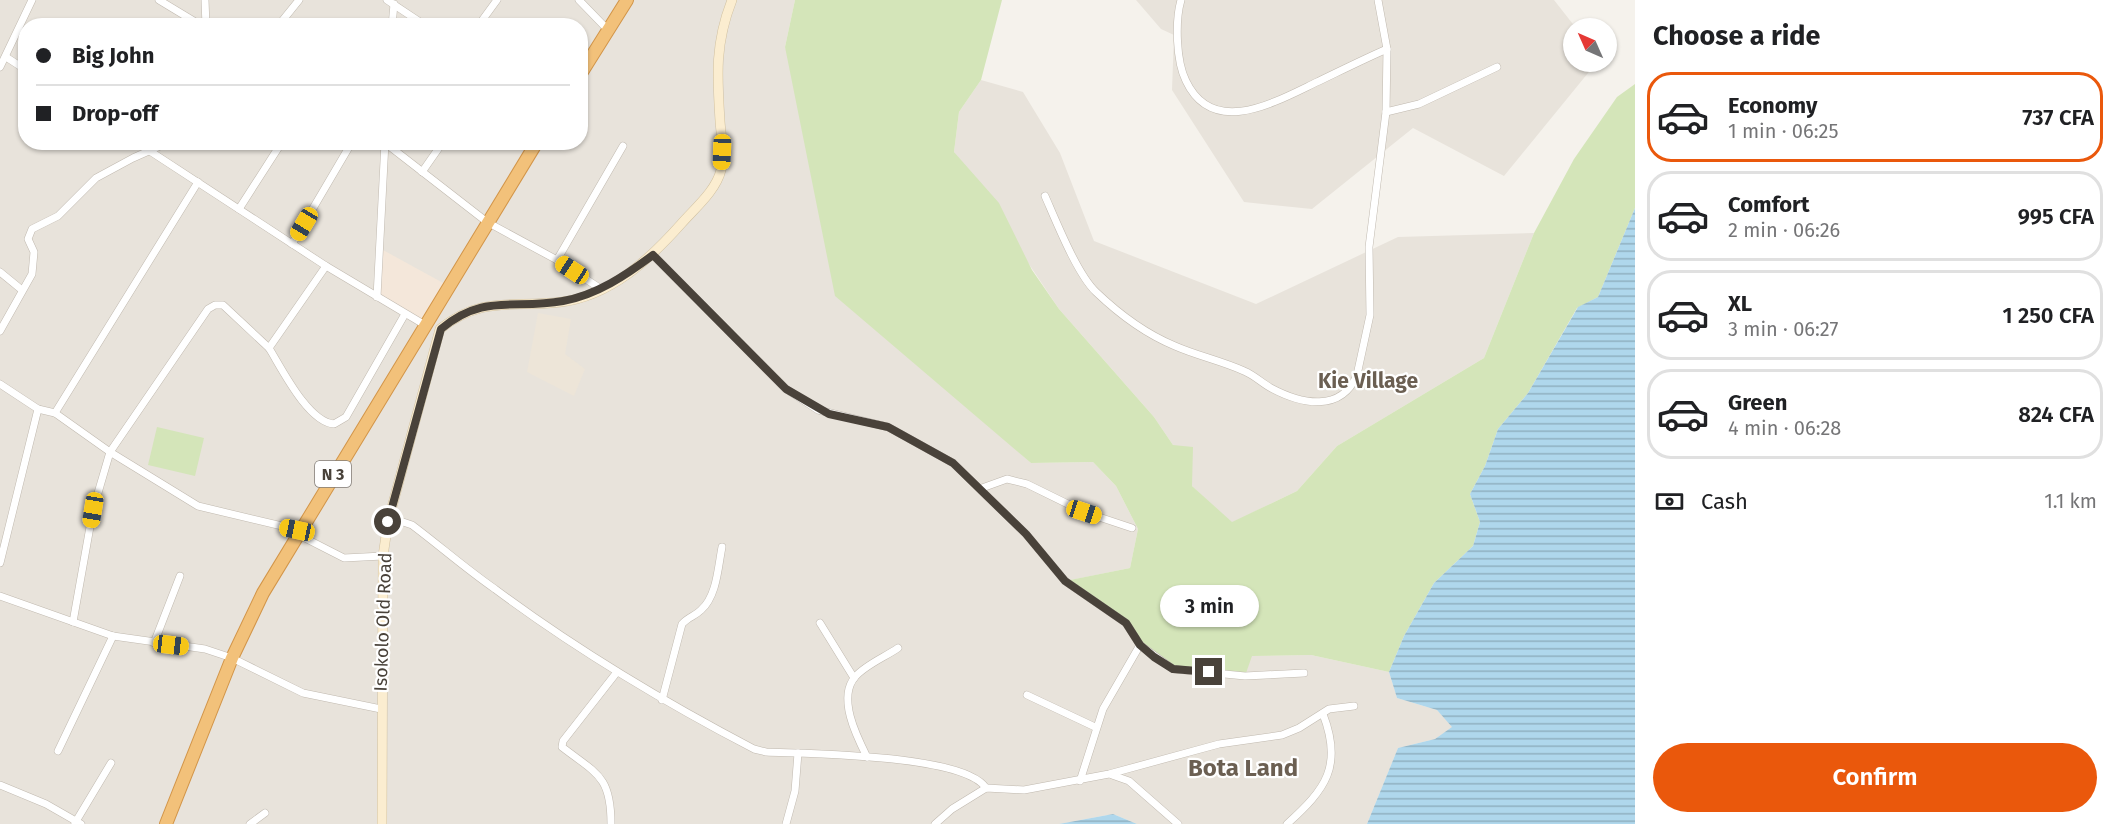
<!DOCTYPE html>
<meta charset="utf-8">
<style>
body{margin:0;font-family:"Fira Sans",sans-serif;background:#f6f6f6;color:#202124;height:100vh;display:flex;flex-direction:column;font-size:22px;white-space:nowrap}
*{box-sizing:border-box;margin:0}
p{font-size:20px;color:#757577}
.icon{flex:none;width:33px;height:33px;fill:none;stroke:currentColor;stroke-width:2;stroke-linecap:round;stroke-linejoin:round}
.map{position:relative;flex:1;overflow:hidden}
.sheet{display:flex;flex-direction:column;background:#fff;width:480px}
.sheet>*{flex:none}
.guide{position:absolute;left:18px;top:18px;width:570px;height:132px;border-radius:24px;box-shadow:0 2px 4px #0004;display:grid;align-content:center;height:132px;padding:0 18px;background:#fff}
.needle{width:39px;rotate:315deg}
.buttons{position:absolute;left:1563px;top:18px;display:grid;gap:12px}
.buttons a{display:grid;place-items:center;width:54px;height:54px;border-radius:50%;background:#fff;box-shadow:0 2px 4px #0004;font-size:30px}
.end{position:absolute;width:27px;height:27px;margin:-14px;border:8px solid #49423a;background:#fff;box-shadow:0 0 0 3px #fff}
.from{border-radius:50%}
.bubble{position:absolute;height:42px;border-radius:21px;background:#fff;box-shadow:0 2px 4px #0004;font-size:20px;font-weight:600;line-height:42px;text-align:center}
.car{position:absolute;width:18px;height:36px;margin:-18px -9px;border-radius:8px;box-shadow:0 0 4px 2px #0007;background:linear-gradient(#f5c518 24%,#345 0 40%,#f5c518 0 76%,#345 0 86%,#f5c518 0)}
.guide b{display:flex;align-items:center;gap:21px;height:57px;font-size:22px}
.guide b+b{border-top:2px solid #e0e0e0}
.guide i{width:15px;height:15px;background:#202124}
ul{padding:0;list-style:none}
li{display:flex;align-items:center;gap:18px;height:90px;margin:0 12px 9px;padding:0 6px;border:3px solid #e0e0e0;border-radius:24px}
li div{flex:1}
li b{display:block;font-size:22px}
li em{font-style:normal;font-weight:600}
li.active{border-color:#ea580c}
li>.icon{width:54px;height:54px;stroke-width:1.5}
h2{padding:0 18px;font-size:27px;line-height:72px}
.pay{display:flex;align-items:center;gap:15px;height:66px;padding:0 18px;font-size:22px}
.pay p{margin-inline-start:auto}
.button{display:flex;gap:12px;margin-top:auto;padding:12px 18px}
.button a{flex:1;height:69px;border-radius:36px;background:#ea580c;color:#fff;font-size:24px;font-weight:600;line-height:69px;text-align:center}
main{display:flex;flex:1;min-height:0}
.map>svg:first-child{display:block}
.residential{fill:#e8e3db;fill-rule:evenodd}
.commercial{fill:#f4e7da}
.education{fill:#ede5d8}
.green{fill:#d4e5b9}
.water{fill:url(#water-rules)}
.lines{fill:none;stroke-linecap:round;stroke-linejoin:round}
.street-casing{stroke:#c0b9af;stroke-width:8}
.secondary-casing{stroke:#d0c0a0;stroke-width:10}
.highway-casing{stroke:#d29549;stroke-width:14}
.street{stroke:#fff;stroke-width:7}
.secondary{stroke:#fbedd0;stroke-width:9}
.highway{stroke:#f2c17a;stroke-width:12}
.route{stroke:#49423a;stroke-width:8}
.labels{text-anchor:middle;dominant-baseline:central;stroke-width:4.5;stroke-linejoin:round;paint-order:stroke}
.shield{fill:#fff;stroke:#807b75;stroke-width:1.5}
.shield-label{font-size:16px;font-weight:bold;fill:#49423a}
.street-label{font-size:18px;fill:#49423a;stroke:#fff}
.quarter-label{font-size:21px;font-weight:bold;fill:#6b5f52;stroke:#fff}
.district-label{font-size:24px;font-weight:bold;fill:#6b5f52;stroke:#fff}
</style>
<main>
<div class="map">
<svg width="1635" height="824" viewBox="0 0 1635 824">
<defs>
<pattern id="water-rules" width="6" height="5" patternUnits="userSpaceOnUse" patternTransform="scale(1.5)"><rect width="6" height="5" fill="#afd7ec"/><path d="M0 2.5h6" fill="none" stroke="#90b0c0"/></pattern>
</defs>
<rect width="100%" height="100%" fill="#f5f2ec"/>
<g class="residential">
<path d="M0,0H795L785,47L972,410L1031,463L1093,462L1116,486L1138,529L1130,568L1066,581L1252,656L1311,655L1389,672L1397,698L1437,710L1453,727L1435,739L1398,748L1367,824H1137L1113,814L1059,824H0ZM26,26H580V142H26Z"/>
<polygon points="1136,0 1554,0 1576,28 1574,28 1574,62 1597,62 1504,176 1413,128 1312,209 1244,202 1172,90 1174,35 1161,29"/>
<polygon points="981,80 1023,92 1060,153 1094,241 1256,304 1398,237 1534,233 1484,358 1337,446 1297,491 1231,523 1192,486 1173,445 1154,417 1059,309 954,152 959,112"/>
</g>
<polygon class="commercial" points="383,250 445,284 422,321 380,295"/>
<polygon class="education" points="538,313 571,319 565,354 585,369 574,396 527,372"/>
<g class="green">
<polygon points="795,0 1002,0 981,80 959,112 954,152 999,203 1032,270 1059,309 1154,417 1173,445 1193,447 1192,486 1232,522 1297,491 1337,446 1484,358 1534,233 1574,159 1617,97 1635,84 1635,208 1598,297 1577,308 1528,393 1498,429 1485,466 1470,494 1480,522 1473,546 1434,583 1404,636 1389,672 1311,655 1252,656 1245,676 1173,669 1134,636 1131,629 1065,581 1130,568 1138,529 1116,486 1093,462 1031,463 835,296 785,47"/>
<polygon points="157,427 204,438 195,476 148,465"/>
</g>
<g class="water">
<polygon points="1635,208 1635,824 1367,824 1398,748 1435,739 1452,727 1437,710 1397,698 1389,672 1404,636 1434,583 1473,546 1480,522 1470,494 1485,466 1498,429 1528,393 1578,307 1598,297"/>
<polygon points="1113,814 1137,824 1059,824"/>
</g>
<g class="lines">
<defs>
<g id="street">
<polyline points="159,0 202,26"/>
<polyline points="205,0 206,26"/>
<polyline points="387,0 426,26"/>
<polyline points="579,0 609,31"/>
<path d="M1181,0C1175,21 1176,61 1186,81C1213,138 1275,102 1317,82C1340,71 1364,59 1387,49"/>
<polyline points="278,26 299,0"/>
<polyline points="392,26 394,4"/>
<polyline points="478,26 497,0"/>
<polyline points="6,57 26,70"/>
<polyline points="0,67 32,0"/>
<polyline points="1386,112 1419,104 1497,67"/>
<polyline points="136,142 326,266 425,325"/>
<polyline points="384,142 487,222 557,260 601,289"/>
<polyline points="422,172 443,142"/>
<path d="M1045,196C1056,221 1077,274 1096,292C1119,314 1146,334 1175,346C1198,356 1222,361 1244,371C1254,375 1262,383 1271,388C1301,404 1341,413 1357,375L1370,315L1369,247L1386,112L1387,49L1378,0"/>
<polyline points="239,209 282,142"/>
<polyline points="292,244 352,142"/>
<polyline points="653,255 786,389 818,410 888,427 953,463 1026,534 1065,581 1126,623 1140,645 1103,709 1080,781"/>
<polyline points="557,260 623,146"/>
<path d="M326,266L269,348C282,369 308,422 334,424L346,417L405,314"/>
<polyline points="0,272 22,290"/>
<polyline points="377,297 385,142"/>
<polyline points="0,331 32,274 34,252 28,239 32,229 58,216 96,178 133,158 169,142"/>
<polyline points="0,384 38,409 55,413 110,452 198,506 299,530"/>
<polyline points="55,413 198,182"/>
<polyline points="982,488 1007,479 1027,484 1084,512 1132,528"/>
<path d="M388,522L400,521L412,525C440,546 466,569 495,589C577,650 664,702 754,749L766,752C807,754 964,754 986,788"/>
<polyline points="297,534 344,558 383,556"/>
<polyline points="0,563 38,409"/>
<polyline points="0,596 113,636 205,649 232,658 303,693 381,709"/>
<polyline points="73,622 93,510 110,452 208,309 215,305 223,305 269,348"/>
<polyline points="820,623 854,678"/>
<polyline points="154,643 180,576"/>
<polyline points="1140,645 1173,669 1245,676 1304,673"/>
<polyline points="1027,695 1095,727"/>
<path d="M662,700L682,624C688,617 695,616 701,610C717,596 718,567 722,547"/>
<polyline points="58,751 113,636"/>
<path d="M867,757C857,737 837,698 855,677C865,665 885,657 898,648"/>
<polyline points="1112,775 1129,781 1178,824"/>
<polyline points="0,785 46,804 81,824"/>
<polyline points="75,823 111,763"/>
<polyline points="250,824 265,813"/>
<path d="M611,824C611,776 597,774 562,747L563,741L617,672"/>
<polyline points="786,824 795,791 798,753"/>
<polyline points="935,824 952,809 986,788 1024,790 1109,774 1219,744 1282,735 1299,728 1329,709 1354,706"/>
<path d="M1287,824C1326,789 1343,766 1323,714"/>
</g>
<path id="secondary" d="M382,824L383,556L388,522L440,329C482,295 513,308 561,302C610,296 649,260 681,224C694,209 716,191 721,170C725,155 721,136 720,121C717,75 715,43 732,0"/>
<g id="highway">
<polyline points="580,75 627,0"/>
<polyline points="166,824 232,658 263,593 537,142"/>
</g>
</defs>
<use href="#street" class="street-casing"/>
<use href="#secondary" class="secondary-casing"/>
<use href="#highway" class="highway-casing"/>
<use href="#street" class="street"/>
<use href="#secondary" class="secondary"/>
<use href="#highway" class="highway"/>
</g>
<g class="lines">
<path class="route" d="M388,522L441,329C484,293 514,310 563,301C597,295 626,275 653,255L786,389L829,414L888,427L953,463L1026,534L1065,581L1126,623L1140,645L1154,657L1173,669L1209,672"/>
</g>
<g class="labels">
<rect class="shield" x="315" y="461" width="36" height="26" rx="4.5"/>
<g class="shield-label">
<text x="333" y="474">N 3</text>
</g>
<g class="street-label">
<text transform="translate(383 622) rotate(-88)">Isokolo Old Road</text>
</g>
<g class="quarter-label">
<text x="1368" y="381">Kie Village</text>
</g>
<g class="district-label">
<text x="1243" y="768">Bota Land</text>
</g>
</g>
</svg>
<div class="buttons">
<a><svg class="needle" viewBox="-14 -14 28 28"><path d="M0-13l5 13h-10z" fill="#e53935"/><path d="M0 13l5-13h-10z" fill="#757577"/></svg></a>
</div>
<i class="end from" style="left:388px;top:522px"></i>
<i class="end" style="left:1209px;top:672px"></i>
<div class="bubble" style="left:1160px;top:585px;width:99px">3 min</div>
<i class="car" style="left:722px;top:152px;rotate:182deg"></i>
<i class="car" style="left:304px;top:224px;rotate:211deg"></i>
<i class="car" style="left:572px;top:270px;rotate:303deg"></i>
<i class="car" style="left:93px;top:510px;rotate:189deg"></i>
<i class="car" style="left:1084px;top:512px;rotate:108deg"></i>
<i class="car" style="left:297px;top:530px;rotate:282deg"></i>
<i class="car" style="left:171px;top:645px;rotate:97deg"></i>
<div class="guide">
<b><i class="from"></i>Big John</b>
<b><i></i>Drop-off</b>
</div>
</div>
<section class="sheet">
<h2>Choose a ride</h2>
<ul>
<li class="active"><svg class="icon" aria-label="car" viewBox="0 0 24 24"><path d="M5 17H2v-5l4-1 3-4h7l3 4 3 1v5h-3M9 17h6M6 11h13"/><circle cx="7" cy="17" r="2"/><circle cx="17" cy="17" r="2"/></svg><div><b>Economy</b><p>1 min · 06:25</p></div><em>737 CFA</em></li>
<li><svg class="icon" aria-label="car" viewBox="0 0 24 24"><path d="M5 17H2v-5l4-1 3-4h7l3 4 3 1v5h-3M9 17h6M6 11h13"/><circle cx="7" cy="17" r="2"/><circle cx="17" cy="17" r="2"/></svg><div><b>Comfort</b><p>2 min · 06:26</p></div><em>995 CFA</em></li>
<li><svg class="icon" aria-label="car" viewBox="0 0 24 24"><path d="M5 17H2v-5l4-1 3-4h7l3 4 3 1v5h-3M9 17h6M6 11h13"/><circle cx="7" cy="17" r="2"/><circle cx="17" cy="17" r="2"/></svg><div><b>XL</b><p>3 min · 06:27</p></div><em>1 250 CFA</em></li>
<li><svg class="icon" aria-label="car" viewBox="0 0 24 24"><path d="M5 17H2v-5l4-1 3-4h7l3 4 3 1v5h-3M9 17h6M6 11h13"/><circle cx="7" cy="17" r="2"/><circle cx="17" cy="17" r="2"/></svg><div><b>Green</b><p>4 min · 06:28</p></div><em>824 CFA</em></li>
</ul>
<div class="pay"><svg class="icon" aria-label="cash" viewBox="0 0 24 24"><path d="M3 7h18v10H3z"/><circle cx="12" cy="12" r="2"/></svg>Cash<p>1.1 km</p></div>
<div class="button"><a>Confirm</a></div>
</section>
</main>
